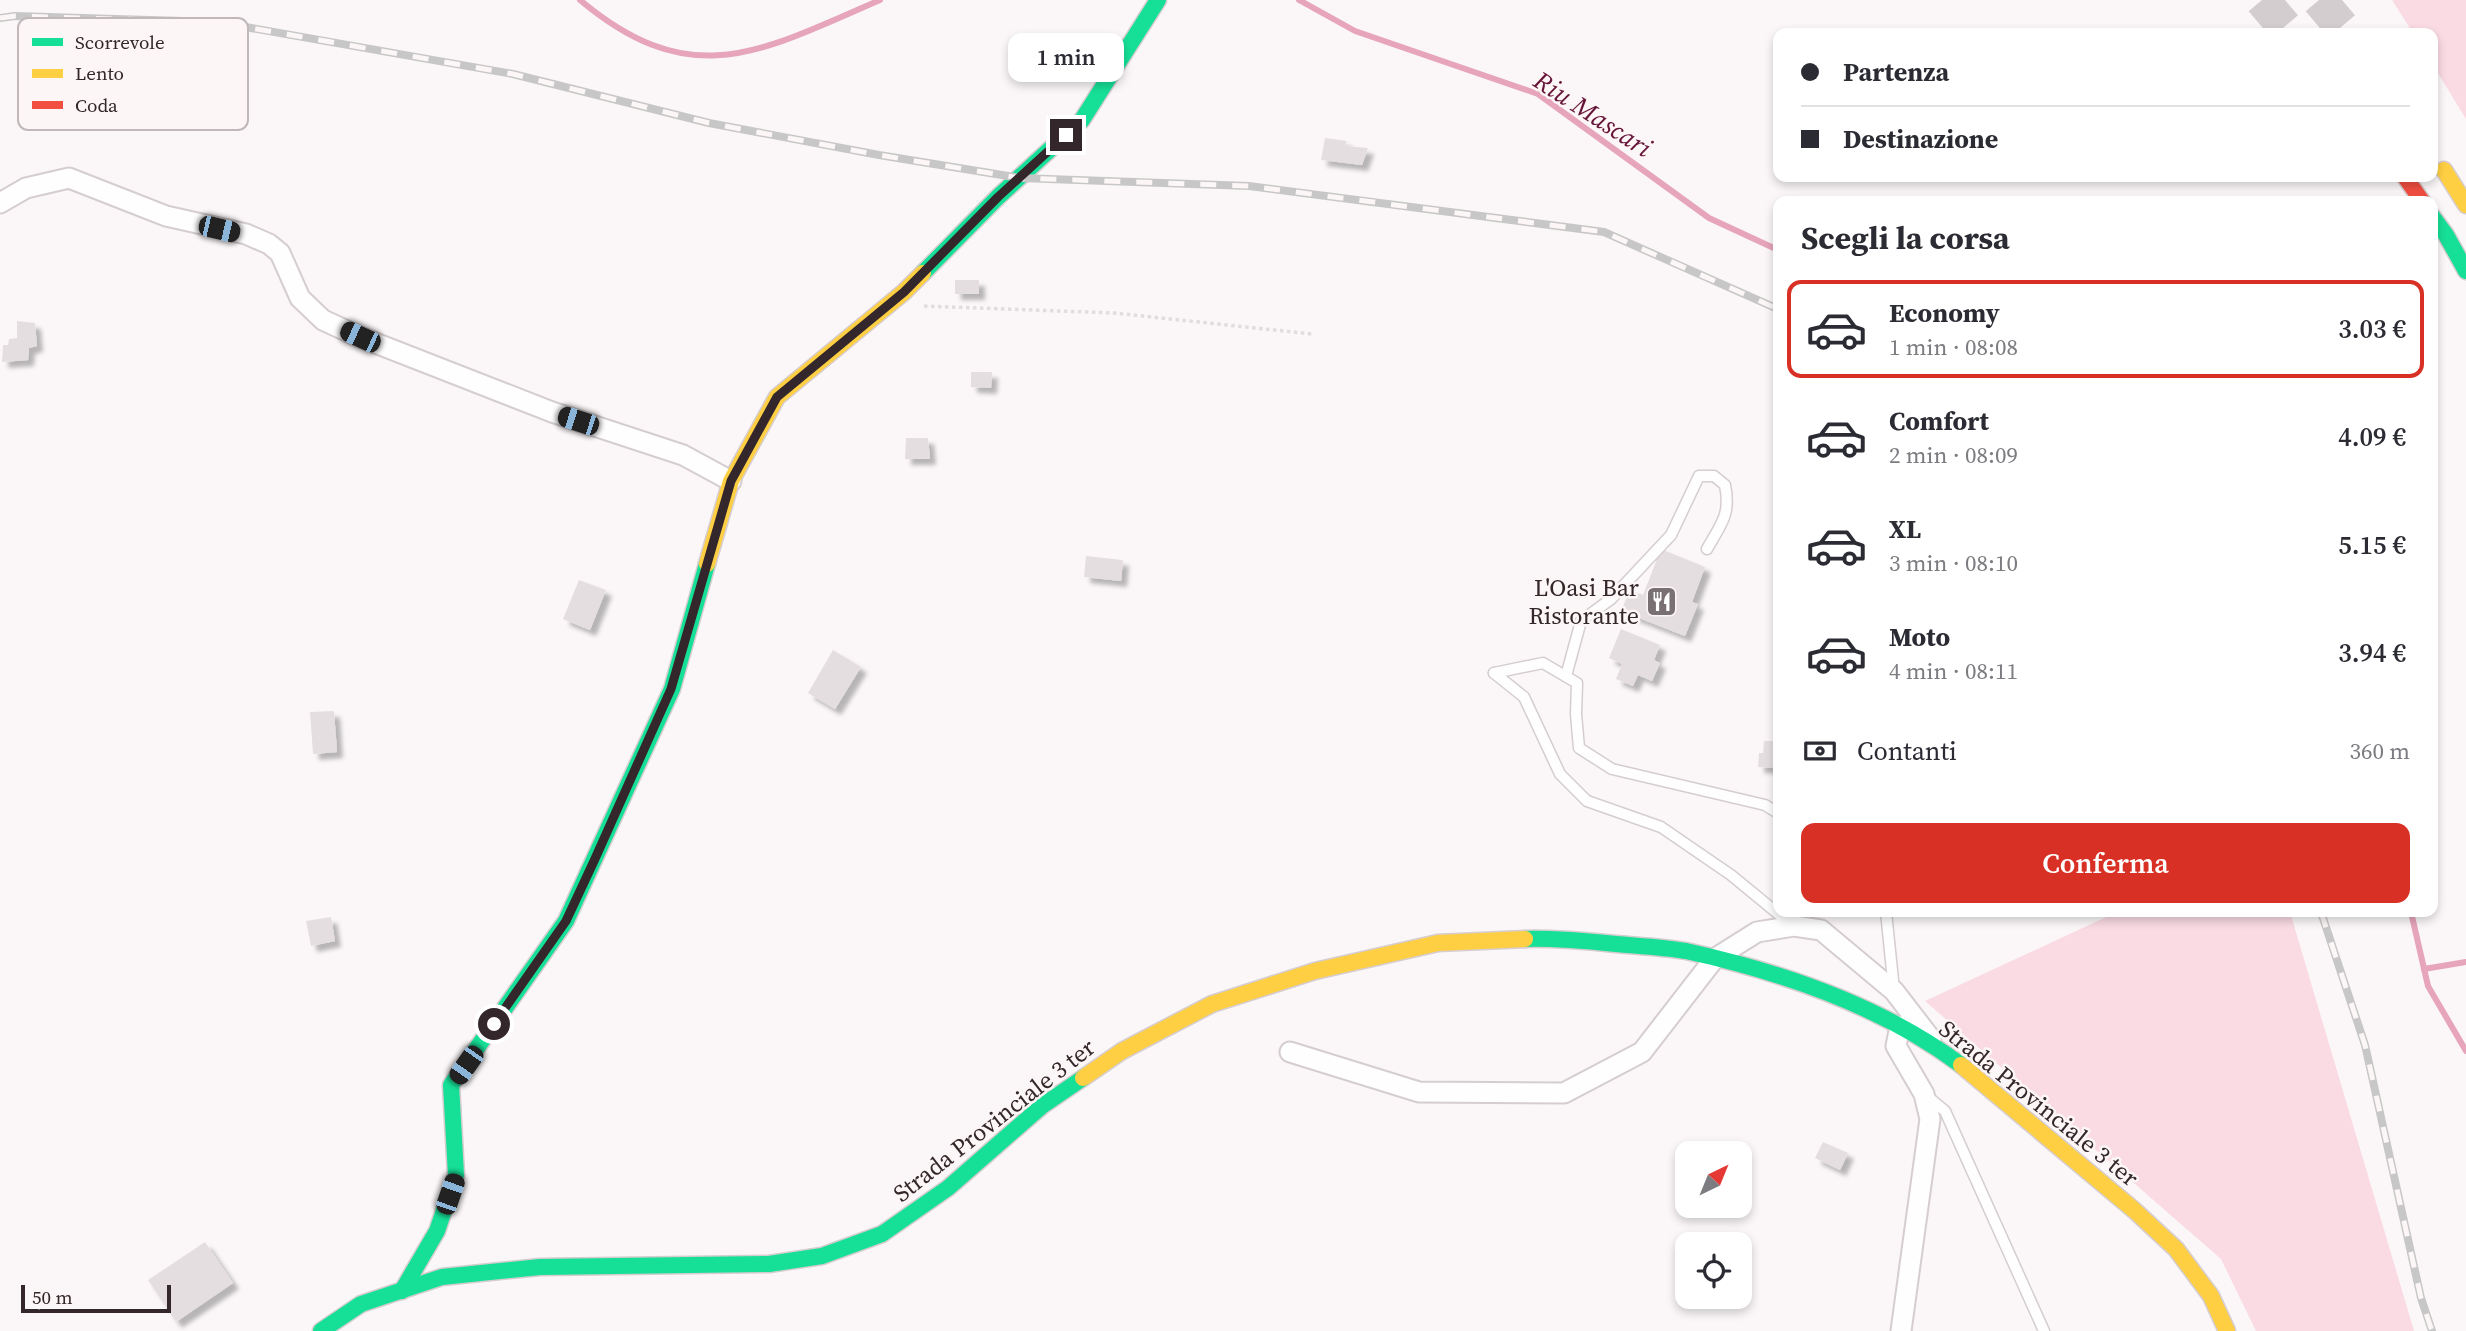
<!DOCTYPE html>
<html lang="it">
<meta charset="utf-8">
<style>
body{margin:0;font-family:"Source Serif 4",serif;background:#f7f7f7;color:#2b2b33;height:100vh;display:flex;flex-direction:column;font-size:26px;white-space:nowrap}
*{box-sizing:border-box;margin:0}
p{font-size:23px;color:#7c7c81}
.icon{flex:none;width:38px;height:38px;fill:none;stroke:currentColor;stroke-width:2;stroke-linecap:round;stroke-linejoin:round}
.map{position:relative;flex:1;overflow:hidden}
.side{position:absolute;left:1773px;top:196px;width:665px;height:721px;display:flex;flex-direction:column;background:#fff;border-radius:14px;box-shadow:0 4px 10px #0003}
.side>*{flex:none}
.hud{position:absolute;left:1773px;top:28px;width:665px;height:154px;border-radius:14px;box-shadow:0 4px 10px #0003;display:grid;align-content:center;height:154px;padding:0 28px;background:#fff}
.needle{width:46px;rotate:43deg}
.fabs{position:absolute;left:1675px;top:1141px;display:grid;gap:14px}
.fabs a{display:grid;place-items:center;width:77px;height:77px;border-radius:14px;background:#fff;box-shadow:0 4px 10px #0003;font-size:35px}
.scale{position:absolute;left:21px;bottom:18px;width:150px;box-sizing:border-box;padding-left:7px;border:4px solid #33272b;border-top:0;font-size:19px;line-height:24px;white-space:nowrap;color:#33272b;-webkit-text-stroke:5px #fcf6f7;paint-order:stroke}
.end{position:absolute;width:32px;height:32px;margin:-16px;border:9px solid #33272b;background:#fff;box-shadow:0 0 0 4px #fff}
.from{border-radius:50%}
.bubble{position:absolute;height:49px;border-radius:14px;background:#fff;box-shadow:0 4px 10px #0003;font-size:23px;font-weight:600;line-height:49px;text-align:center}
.car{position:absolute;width:21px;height:42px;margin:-21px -10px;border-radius:9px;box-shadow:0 0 5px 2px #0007;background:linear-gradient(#222 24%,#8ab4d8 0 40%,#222 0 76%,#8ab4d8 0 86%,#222 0)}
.hud b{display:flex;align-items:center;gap:24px;height:66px;font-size:26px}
.hud b+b{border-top:2px solid #e1e1e2}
.hud i{width:18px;height:18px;background:#2b2b33}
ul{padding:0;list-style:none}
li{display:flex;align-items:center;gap:21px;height:98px;margin:0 14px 10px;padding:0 14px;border:4px solid transparent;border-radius:14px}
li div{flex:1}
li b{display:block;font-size:26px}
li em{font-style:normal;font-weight:600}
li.on{border-color:#d93025}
li>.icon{width:63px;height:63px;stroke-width:1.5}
h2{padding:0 28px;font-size:32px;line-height:84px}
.pay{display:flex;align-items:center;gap:18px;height:77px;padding:0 28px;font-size:26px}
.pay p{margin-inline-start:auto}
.cta{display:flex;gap:14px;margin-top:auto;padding:14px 28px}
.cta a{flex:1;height:80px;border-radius:14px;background:#d93025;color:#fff;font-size:28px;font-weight:600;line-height:80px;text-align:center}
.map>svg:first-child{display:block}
.green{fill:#fadae3}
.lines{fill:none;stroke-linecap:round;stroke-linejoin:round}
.stream{stroke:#e6a5ba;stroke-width:6}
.building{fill:#e5dee0;filter:url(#shadow)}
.highway-tunnel{stroke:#d3cdcf;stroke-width:35;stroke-dasharray:35 18;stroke-linecap:butt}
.lane-casing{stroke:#d5cdcf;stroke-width:13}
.street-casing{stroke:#d5cdcf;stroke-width:23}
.fast-casing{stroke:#d5cdcf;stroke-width:19}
.slow-casing{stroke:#d5cdcf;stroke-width:19}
.jam-casing{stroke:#d5cdcf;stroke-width:19}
.path{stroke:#dfddde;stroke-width:3.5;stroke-dasharray:3.5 3.5;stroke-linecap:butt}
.lane{stroke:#fefefe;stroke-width:10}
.street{stroke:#fefefe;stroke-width:19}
.fast{stroke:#16e098;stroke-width:16}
.slow{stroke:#ffcf43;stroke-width:16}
.jam{stroke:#f24e42;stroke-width:16}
.rail-casing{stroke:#c8c7c7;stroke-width:8}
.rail{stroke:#fcf6f7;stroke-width:5;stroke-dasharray:16;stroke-linecap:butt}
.route{stroke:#33272b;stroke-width:9}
.labels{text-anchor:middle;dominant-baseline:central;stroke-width:5;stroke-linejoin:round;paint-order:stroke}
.poi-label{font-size:24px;fill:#33272b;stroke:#fcf6f7;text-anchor:end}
.street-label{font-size:24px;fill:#33272b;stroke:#fcf6f7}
.water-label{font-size:26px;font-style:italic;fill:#661538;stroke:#fcf6f7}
.key{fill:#fcf6f7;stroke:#c0b8ba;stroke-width:2}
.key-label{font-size:19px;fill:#33272b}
</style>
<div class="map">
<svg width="2466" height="1331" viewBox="0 0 2466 1331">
<defs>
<filter id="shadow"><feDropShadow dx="6" dy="6" stdDeviation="2" flood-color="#0004"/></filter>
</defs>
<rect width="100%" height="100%" fill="#fbf7f8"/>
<g class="green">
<polygon points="2392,0 2466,0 2466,119 2433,65 2432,33 2413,33"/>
<polygon points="2117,912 2290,912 2414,1331 2256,1331 2221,1259 1925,1001"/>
</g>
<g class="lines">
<g class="stream">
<path d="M580,0C692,94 762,51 880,0"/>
<polyline points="1299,0 1355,31 1538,94 1709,218 1778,250"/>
<polyline points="2411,912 2428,986 2466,1051"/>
<polyline points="2424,969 2466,962"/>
</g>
</g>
<g class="building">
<polygon points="1325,138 1347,141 1345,146 1368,148 1362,165 1321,160"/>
<rect x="955" y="280" width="24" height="14"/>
<polygon points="17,321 35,323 37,346 29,348 28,360 2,362 3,345 8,345 9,339 17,338"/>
<polygon points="971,372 992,372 991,388 971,387"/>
<polygon points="906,438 928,438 930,459 905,459"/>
<polygon points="1661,549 1705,567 1692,602 1698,604 1685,636 1621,611 1630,590 1643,595"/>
<polygon points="1086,556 1123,560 1121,581 1084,577"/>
<polygon points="579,580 606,590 590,630 563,619"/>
<polygon points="1621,629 1660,645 1654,660 1660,663 1652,681 1638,675 1633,686 1616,679 1622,664 1609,658"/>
<polygon points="833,650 861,667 835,709 808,693"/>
<polygon points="334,711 337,752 313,754 310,712"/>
<polygon points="1764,741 1778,741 1778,768 1758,767 1759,753 1763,753"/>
<polygon points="331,917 335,941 311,946 306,921"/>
<polygon points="1823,1142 1848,1153 1840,1170 1815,1158"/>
<polygon points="205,1242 233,1283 176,1322 148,1280"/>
</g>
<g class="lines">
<g class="highway-tunnel">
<polyline points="2262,0 2290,33"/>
<polyline points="2319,0 2347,33"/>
</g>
<defs>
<g id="lane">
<polyline points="1494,673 1524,697 1560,774 1587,801 1661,827 1731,875 1793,926"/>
<polyline points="1494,673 1543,663 1577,683 1576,714 1579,748 1612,769 1765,805 1778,813"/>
<path d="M1566,676L1581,621L1611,599L1671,535L1699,476H1714L1725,485C1731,515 1721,524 1707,549"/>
<polyline points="1886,912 1894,990"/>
<polyline points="1927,1096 1945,1111 2044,1331"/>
</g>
<g id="street">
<polyline points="0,203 26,188 69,178 166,216 246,234 269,244 280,253 300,298 323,320 360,337 552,412 683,455 731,481"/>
<polyline points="1900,1026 1896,1046 1924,1094 1930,1119 1901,1331"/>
<polyline points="1290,1052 1419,1092 1564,1093 1642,1052 1714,959 1757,932 1794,926 1821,930 1894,991 1931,1039"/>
</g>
<g id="fast">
<polyline points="2432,216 2446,235 2466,271"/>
<polyline points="923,273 998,197 1082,120 1158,0"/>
<path d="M1525,939C1556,938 1586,941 1616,944C1639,946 1663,947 1686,951C1782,972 1882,1006 1961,1065"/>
<polyline points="402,1291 437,1231 456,1175 451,1085 566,921 672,689 707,564"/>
<polyline points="321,1331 361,1304 442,1277 540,1267 769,1264 822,1256 882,1234 948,1188 1042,1106 1083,1078"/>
</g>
<g id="slow">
<polyline points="2444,170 2466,205"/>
<polyline points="707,564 731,481 777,397 904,292 923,273"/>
<polyline points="1961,1065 2134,1210 2176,1249 2211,1296 2227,1331"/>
<polyline points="1083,1078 1122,1051 1212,1004 1315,971 1438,943 1525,939"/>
</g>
<polyline id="jam" points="2405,177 2422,201"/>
</defs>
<use href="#lane" class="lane-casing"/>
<use href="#street" class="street-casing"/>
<use href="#fast" class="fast-casing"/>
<use href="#slow" class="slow-casing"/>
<use href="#jam" class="jam-casing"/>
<polyline class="path" points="924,306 1114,313 1312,334"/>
<use href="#lane" class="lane"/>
<use href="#street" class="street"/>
<use href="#fast" class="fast"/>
<use href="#slow" class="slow"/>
<use href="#jam" class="jam"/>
<defs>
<g id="rail">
<polyline points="0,18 15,16 217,22 513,74 709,123 879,155 1020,178 1249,186 1604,232 1778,309"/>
<polyline points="2321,912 2365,1045 2421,1298 2432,1331"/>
</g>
</defs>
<use href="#rail" class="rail-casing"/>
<use href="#rail" class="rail"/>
</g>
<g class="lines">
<polyline class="route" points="494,1024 566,921 594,861 671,689 731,481 777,397 904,292 998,197 1066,135"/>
</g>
<defs>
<symbol id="restaurant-square" viewBox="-11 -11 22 22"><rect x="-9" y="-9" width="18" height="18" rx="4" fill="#797073" stroke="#fcf6f7"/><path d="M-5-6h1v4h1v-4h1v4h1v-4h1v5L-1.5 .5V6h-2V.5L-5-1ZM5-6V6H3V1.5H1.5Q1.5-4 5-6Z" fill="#fff"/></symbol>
</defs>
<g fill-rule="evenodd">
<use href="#restaurant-square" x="1644" y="584" width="35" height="35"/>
</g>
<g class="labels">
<g class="poi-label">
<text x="1639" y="587">L'Oasi Bar<tspan x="1639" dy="28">Ristorante</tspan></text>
</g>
<g class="street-label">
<text transform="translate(2039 1103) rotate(39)">Strada Provinciale 3 ter</text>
<text transform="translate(994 1120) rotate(-38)">Strada Provinciale 3 ter</text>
</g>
<g class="water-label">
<text transform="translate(1593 114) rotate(33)">Riu Mascari</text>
</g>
</g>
<rect x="18" y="18" width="230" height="112" rx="10" class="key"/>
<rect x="32" y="38" width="31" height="8" fill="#16e098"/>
<rect x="32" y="69" width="31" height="9" fill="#ffcf43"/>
<rect x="32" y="101" width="31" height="8" fill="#f24e42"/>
<g class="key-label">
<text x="75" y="49">Scorrevole</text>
<text x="75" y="80">Lento</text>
<text x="75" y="112">Coda</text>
</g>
</svg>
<div class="fabs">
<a><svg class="needle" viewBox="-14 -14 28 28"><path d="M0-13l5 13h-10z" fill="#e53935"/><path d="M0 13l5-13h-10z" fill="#7c7c81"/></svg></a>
<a><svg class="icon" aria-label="locate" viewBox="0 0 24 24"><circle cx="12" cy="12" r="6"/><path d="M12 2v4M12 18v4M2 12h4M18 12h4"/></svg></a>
</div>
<div class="scale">50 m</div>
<i class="end from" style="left:494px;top:1024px"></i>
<i class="end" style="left:1066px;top:135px"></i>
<div class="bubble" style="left:1008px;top:33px;width:116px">1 min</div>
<i class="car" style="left:219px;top:229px;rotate:103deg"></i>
<i class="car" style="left:360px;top:337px;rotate:295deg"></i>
<i class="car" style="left:578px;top:421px;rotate:288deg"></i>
<i class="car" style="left:466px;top:1065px;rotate:215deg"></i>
<i class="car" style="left:450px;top:1194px;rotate:19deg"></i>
<div class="hud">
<b><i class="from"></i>Partenza</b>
<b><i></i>Destinazione</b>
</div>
<section class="side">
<h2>Scegli la corsa</h2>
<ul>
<li class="on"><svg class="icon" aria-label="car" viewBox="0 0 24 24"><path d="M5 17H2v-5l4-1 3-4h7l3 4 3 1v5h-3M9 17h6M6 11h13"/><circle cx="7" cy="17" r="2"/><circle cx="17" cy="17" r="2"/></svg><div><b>Economy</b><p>1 min · 08:08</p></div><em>3.03 €</em></li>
<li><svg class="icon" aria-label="car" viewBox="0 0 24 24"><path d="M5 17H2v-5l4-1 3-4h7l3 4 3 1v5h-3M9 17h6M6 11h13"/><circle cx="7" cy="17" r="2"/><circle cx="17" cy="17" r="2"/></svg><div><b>Comfort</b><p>2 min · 08:09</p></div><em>4.09 €</em></li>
<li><svg class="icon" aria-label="car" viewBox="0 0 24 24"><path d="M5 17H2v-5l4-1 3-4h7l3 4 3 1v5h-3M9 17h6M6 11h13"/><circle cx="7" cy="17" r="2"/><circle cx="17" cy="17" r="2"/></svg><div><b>XL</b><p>3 min · 08:10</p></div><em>5.15 €</em></li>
<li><svg class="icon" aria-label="car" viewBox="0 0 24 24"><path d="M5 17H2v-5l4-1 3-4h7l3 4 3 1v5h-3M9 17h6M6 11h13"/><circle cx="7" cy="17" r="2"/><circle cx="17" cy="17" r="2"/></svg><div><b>Moto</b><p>4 min · 08:11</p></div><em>3.94 €</em></li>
</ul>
<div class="pay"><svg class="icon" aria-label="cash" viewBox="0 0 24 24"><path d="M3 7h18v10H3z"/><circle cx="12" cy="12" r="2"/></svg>Contanti<p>360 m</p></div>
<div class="cta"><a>Conferma</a></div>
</section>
</div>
